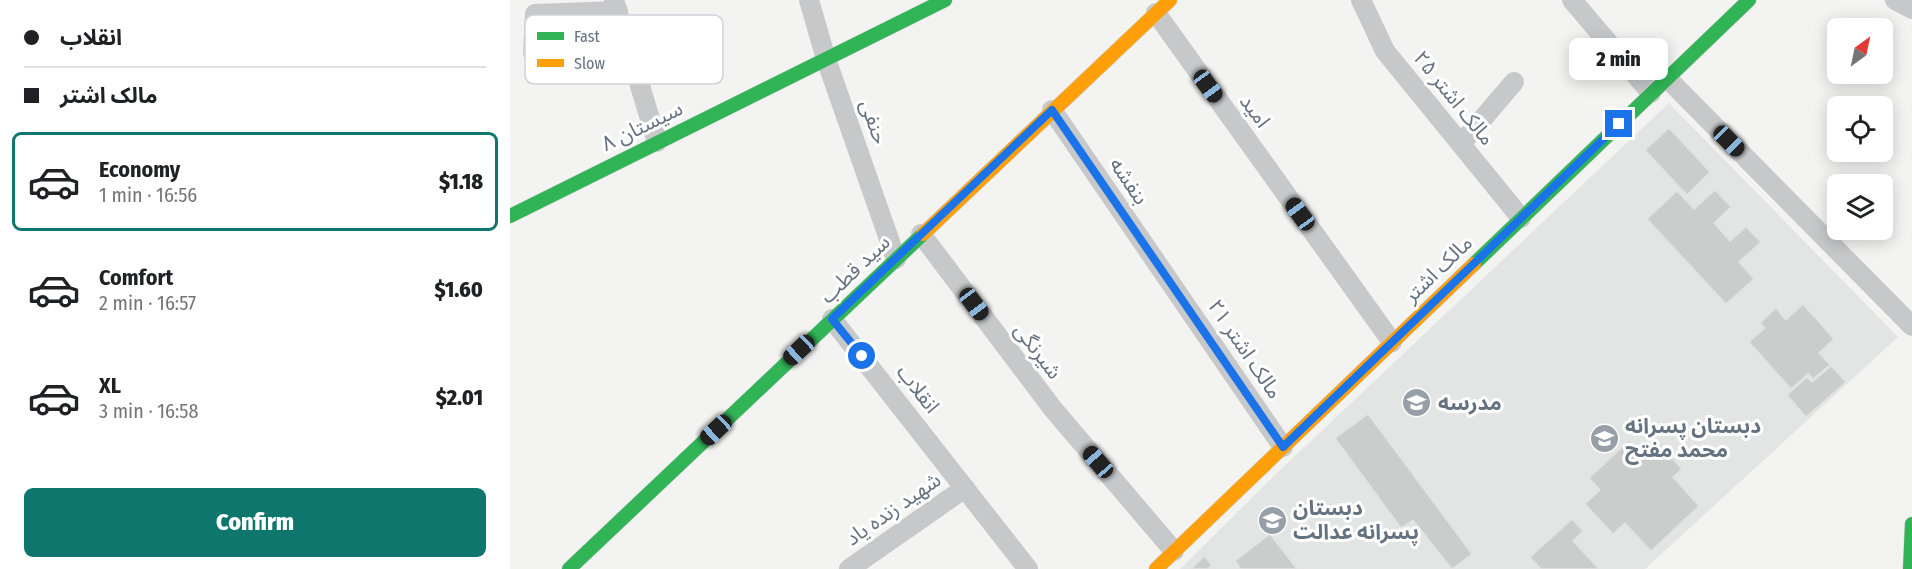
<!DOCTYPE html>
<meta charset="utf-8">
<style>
body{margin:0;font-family:"Fira Sans Condensed","Noto Sans Arabic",sans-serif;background:#f2f2f2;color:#202124;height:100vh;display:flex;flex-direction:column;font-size:22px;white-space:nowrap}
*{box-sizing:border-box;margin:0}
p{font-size:20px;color:#757577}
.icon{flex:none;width:33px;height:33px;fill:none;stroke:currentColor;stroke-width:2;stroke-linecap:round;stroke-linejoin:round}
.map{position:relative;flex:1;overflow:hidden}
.details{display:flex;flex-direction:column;background:#fff;width:510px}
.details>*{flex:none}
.hud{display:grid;align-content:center;height:132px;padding:0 24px;background:#fff}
.needle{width:39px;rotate:33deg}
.controls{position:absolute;left:1317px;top:18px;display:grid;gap:12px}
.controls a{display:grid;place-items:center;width:66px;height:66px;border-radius:9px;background:#fff;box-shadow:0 3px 15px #0003;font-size:30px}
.end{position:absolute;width:27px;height:27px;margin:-14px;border:8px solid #1a73e8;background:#fff;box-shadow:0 0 0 3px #fff}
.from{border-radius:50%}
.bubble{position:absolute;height:42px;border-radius:9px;background:#fff;box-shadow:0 3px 15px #0003;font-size:20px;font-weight:800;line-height:42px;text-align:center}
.car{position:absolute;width:18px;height:36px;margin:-18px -9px;border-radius:8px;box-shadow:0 0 4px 2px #0007;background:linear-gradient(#222 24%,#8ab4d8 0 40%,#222 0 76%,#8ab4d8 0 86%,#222 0)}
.hud b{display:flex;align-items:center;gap:21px;height:57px;font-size:22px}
.hud b+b{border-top:2px solid #e0e0e0}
.hud i{width:15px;height:15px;background:#202124}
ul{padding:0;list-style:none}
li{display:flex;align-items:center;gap:18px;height:99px;margin:0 12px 9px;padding:0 12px;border:3px solid transparent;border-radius:9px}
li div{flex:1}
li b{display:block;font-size:22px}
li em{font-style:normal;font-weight:800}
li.active{border-color:#0f766e}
li>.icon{width:54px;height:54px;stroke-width:1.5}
.action{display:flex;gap:12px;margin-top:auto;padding:12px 24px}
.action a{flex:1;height:69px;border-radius:9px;background:#0f766e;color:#fff;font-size:24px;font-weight:800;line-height:69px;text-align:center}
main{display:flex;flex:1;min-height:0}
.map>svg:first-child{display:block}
.built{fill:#e3e5e4}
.building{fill:#cbcccc;stroke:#e2e2e1;stroke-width:1.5}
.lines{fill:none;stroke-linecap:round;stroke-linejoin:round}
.fast-casing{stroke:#cfcfcf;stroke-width:15}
.slow-casing{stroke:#cfcfcf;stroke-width:15}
.street{stroke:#c7c8c9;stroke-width:20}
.fast{stroke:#30b455;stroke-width:14}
.slow{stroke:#ff9f0a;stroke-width:14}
.route{stroke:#1a73e8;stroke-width:8}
.labels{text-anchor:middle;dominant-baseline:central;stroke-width:6;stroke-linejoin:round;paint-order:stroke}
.street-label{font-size:21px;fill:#657280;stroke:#fff}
.poi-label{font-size:21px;font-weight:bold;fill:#657280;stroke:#fff;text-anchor:start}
.key{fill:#fff;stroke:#d1d5d9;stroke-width:1.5}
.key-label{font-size:16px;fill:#657280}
</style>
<main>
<section class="details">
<div class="hud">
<b><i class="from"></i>انقلاب</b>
<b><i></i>مالک اشتر</b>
</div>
<ul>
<li class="active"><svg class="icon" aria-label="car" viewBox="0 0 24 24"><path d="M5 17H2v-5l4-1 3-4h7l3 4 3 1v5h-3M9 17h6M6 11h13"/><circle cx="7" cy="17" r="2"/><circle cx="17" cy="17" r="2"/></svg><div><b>Economy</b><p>1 min · 16:56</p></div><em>$1.18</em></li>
<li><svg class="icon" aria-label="car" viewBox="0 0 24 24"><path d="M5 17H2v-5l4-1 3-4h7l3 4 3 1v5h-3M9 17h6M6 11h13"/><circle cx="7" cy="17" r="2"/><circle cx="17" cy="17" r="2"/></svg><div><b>Comfort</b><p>2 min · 16:57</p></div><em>$1.60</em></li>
<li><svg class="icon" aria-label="car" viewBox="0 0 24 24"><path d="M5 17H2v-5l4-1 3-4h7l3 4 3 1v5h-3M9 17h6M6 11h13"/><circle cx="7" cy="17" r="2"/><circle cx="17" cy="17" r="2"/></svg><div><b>XL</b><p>3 min · 16:58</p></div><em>$2.01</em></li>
</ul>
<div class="action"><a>Confirm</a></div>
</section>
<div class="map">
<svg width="1402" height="569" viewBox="0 0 1402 569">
<rect width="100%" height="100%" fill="#f3f3f1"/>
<polygon class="built" points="1159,103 1388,337 1135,569 670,569 768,472"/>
<g class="building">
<polygon points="1159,128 1200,172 1177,195 1135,150"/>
<polygon points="1205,190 1221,207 1204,223 1220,241 1236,227 1251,242 1229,262 1244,279 1216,304 1137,219 1167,191 1184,209"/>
<polygon points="1293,304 1324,339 1309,353 1320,365 1303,379 1298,374 1281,389 1239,342 1255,328 1250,323 1266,308 1276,320"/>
<polygon points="1321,366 1336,382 1296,417 1277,395 1297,377 1302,382"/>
<polygon points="858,414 962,554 942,569 903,520 891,528 825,438"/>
<polygon points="1119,441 1132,455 1147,442 1172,469 1163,477 1189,506 1141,551 1115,523 1103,534 1075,504 1090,490 1079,478"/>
<polygon points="1062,519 1073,531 1063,541 1089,569 1031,569 1020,557"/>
<polygon points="760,534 787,569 731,569 725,561"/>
<polygon points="694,556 702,565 698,569 681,569"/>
</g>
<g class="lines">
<defs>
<g id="fast">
<polyline points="0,216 435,0"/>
<polyline points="964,264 1239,0"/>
<polyline points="59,569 413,234"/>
<polyline points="1400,569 1402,524"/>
</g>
<g id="slow">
<polyline points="413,234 660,0"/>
<polyline points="646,569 964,264"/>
</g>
</defs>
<use href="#fast" class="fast-casing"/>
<use href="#slow" class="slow-casing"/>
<g class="street">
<polyline points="104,0 147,142"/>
<polyline points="299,0 316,59 386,259"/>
<polyline points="851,0 875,51 1011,218"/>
<polyline points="1062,0 1141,93"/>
<polyline points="1385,0 1402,9"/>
<polyline points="646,13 882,342"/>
<polyline points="23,53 25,14 108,11"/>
<polyline points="1157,78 1402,326"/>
<polyline points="542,110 773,447"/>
<polyline points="951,144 1004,82"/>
<polyline points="411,234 543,409 664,551"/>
<polyline points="322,319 518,569"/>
<polyline points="339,569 455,488"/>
</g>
<use href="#fast" class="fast"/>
<use href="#slow" class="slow"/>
</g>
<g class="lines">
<polyline class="route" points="352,356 322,319 542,110 773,447 1109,124"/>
</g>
<defs>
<symbol id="school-disc" viewBox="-11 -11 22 22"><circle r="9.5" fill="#979fa8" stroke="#fff"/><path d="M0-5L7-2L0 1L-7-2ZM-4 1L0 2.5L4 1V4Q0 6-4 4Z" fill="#fff"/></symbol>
</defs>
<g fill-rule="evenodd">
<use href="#school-disc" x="890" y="386" width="33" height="33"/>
<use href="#school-disc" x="1078" y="422" width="33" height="33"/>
<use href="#school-disc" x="746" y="504" width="33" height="33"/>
</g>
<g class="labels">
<g class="street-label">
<text transform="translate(944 98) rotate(51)">مالک اشتر ۲۵</text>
<text transform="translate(745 111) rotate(54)">امید</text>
<text transform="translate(364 122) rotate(71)">حنفی</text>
<text transform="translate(132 126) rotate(-26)">سیستان ۸</text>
<text transform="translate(619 181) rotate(56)">بنفشه</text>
<text transform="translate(345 269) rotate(-44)">سید قطب</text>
<text transform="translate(928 269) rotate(-44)">مالک اشتر</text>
<text transform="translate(735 349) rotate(56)">مالک اشتر ۲۱</text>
<text transform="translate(528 351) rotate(53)">شیرنگی</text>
<text transform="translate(408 389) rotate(52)">انقلاب</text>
<text transform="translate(383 509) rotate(-35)">شهید زنده یاد</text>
</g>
<g class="poi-label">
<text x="928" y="403">مدرسه</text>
<text x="1115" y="426">دبستان پسرانه<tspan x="1115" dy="24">محمد مفتح</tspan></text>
<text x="783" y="508">دبستان<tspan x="783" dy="24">پسرانه عدالت</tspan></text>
</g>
</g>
<rect x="15" y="15" width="198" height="69" rx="9" class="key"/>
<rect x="27" y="32" width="27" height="8" fill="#30b455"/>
<rect x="27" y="59" width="27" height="8" fill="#ff9f0a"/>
<g class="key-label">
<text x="64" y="42">Fast</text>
<text x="64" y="69">Slow</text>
</g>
</svg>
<div class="controls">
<a><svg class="needle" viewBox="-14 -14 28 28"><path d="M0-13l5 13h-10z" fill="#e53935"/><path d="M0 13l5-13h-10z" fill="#757577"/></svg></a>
<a><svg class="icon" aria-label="locate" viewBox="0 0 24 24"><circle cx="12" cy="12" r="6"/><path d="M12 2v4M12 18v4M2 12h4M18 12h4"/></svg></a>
<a><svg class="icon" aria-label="layers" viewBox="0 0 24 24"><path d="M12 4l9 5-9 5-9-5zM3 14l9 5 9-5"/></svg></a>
</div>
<i class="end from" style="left:352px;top:356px"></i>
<i class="end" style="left:1109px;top:124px"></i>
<div class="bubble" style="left:1059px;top:38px;width:99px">2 min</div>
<i class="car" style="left:698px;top:86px;rotate:144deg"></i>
<i class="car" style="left:1219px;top:141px;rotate:135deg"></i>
<i class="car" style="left:790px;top:214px;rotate:324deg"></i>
<i class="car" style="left:464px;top:304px;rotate:143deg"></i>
<i class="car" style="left:289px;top:350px;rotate:227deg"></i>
<i class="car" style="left:206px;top:430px;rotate:227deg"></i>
<i class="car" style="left:588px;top:462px;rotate:319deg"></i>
</div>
</main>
